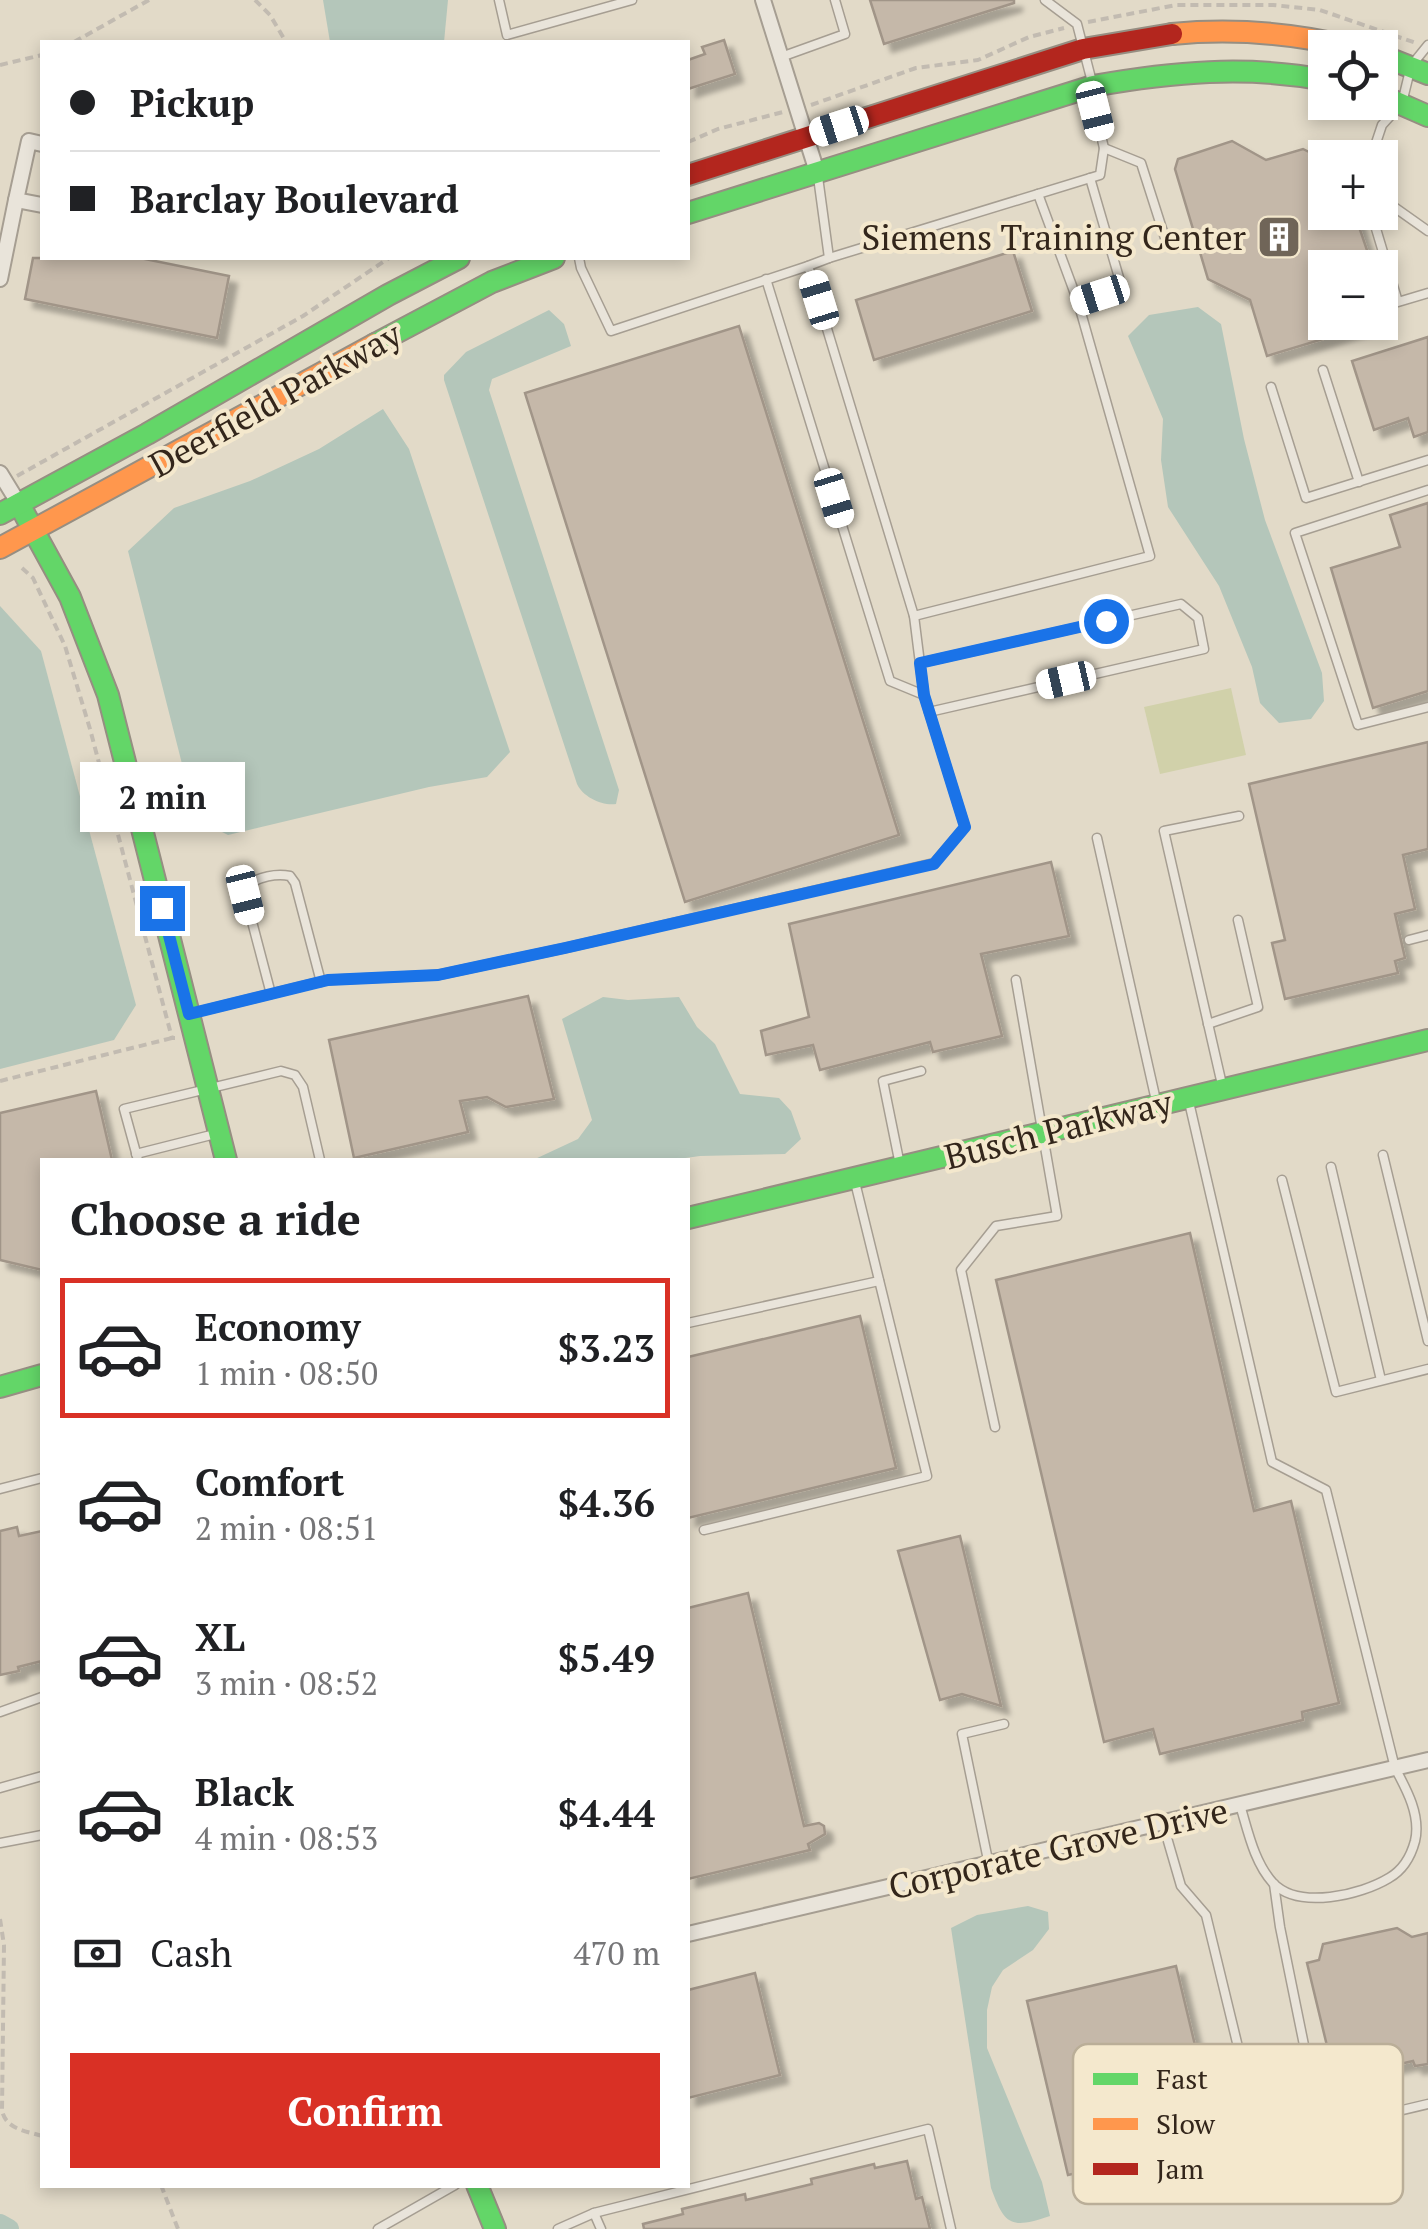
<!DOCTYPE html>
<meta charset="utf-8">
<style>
body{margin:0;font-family:"PT Serif",serif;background:#f6f6f6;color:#202124;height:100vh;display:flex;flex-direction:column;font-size:38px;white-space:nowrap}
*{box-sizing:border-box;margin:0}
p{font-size:32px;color:#757577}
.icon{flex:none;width:55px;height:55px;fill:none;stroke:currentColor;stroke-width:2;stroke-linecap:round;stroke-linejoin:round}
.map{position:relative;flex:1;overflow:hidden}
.details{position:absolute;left:40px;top:1158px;width:650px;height:1030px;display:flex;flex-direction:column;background:#fff;border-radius:0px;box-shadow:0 5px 15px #0003}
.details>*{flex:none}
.top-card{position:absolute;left:40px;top:40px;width:650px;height:220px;border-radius:0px;box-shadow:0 5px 15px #0003;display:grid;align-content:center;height:220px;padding:0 30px;background:#fff}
.buttons{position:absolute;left:1308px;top:30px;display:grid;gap:20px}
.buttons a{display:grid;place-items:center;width:90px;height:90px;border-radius:0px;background:#fff;box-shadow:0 5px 15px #0003;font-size:50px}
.end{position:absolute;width:45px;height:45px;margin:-22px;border:12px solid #1a73e8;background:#fff;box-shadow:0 0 0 5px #fff}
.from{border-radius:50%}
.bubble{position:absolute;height:70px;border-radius:0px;background:#fff;box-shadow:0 5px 15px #0003;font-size:32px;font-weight:700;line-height:70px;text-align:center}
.car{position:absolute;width:30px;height:60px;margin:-30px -15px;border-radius:12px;box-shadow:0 0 8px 2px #0007;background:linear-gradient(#fff 24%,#345 0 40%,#fff 0 76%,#345 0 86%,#fff 0)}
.top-card b{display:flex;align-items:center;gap:35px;height:95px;font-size:38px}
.top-card b+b{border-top:2px solid #e0e0e0}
.top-card i{width:25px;height:25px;background:#202124}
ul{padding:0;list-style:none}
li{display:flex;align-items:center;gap:30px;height:140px;margin:0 20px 15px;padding:0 10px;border:5px solid transparent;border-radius:0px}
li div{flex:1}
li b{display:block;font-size:38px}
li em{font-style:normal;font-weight:700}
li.selected{border-color:#d93025}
li>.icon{width:90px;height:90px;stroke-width:1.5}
h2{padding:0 30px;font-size:45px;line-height:120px}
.pay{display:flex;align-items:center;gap:25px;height:110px;padding:0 30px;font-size:38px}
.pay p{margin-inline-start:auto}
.primary-button{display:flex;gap:20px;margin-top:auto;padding:20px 30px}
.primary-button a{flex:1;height:115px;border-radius:0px;background:#d93025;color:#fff;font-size:40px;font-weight:700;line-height:115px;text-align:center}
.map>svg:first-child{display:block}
.green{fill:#d1d1aa}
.water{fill:#b4c6ba}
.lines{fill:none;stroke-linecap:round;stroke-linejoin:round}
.canal{stroke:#b4c6ba;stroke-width:20}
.building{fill:#c5b8a9;stroke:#a19588;stroke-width:2.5;filter:url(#shadow)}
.lane-casing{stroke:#a69e92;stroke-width:11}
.street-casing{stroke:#a69e92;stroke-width:18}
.fast-casing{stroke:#968e82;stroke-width:24}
.slow-casing{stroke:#968e82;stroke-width:24}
.jam-casing{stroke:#968e82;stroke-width:24}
.path{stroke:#c2bbb1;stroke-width:4;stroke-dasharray:8 5;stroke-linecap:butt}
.lane{stroke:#e9e4da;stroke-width:8}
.street{stroke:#e9e4da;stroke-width:14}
.fast{stroke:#63d668;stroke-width:20}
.slow{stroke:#ff974d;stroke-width:20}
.jam{stroke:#b3261e;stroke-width:20}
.route{stroke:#1a73e8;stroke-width:12}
.labels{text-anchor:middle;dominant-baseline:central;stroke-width:8;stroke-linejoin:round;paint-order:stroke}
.poi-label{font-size:35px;fill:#33261b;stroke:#f4e8cd;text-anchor:end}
.street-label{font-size:35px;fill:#33261b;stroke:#f4e8cd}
.key{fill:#f4e8cd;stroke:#baae98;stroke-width:2.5}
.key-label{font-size:28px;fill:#33261b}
</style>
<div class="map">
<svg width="1428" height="2229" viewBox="0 0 1428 2229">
<defs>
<filter id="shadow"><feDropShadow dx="8" dy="8" stdDeviation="2.5" flood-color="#0004"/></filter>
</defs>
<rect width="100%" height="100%" fill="#e2dac8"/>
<polygon class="green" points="1231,688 1246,755 1160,774 1144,707"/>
<g class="water">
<polygon points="323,0 448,0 444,42 330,42"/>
<polygon points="1198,307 1221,324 1244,439 1265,520 1322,673 1324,701 1311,719 1279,723 1260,703 1252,667 1219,586 1168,507 1161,460 1163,419 1128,336 1149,315"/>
<path d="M549,310L564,324L571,346L492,379L489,390L619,790L616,804C602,806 583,797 577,784L444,380V375L466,352Z"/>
<polygon points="383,409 409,449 510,752 487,777 429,787 228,835 196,819 128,551 174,508 250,481 319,449"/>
<polygon points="0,606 41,651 136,1005 114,1040 0,1069"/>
<polygon points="603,997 628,1000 679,997 697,1027 715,1044 740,1094 779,1098 791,1111 801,1139 785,1154 700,1156 671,1160 533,1160 578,1139 592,1120 562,1019"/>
<path d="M1028,1906L1048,1912L1049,1929L1033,1950L1003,1970L992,1987L987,2010V2048L1042,2182L1050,2216C1011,2229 1005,2226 991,2188L951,1928L977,1915Z"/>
</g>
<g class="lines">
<polyline class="canal" points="0,2224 9,2229"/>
</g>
<g class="building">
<polygon points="870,0 1014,0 1014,3 884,44"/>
<polygon points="724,40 735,74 688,89 688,60 705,54 702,47"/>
<polygon points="1232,141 1266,160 1303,149 1325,160 1325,212 1354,212 1371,262 1352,268 1325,268 1325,322 1365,322 1366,326 1267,356 1250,300 1208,279 1175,169 1178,159"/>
<polygon points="1013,251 1032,311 874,360 856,300"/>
<polygon points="33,258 140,258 229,276 217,338 25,299"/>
<polygon points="739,326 899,835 685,902 525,393"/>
<polygon points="1428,337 1428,432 1414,437 1408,418 1374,430 1352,361"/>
<polygon points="1428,503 1428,691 1373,708 1331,568 1400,547 1390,515"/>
<polygon points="1428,742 1428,849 1403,855 1415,909 1395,914 1405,958 1395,961 1398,973 1285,999 1272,943 1285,940 1249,784"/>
<polygon points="1051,862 1069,936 981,954 1002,1036 933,1052 930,1042 820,1070 813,1045 766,1055 761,1031 809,1017 789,924"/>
<polygon points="528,996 554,1099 506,1107 487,1097 460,1101 468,1132 354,1158 329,1040"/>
<polygon points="96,1091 112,1160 42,1160 42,1270 0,1260 0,1113"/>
<polygon points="1190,1233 1254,1511 1291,1501 1339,1703 1302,1712 1303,1720 1160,1754 1153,1729 1104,1742 996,1280"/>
<polygon points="860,1316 896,1468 688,1518 688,1357"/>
<polygon points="17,1527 19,1536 42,1531 42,1661 18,1667 19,1671 0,1675 0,1531"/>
<polygon points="960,1536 1001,1706 962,1694 940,1700 898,1551"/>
<polygon points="748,1593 804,1826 819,1823 824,1826 825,1834 808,1844 810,1850 688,1879 688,1608"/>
<polygon points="1397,1928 1412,1937 1428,1933 1428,2064 1415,2066 1413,2061 1335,2079 1307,1963 1319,1960 1323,1944"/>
<polygon points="1176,1966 1218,2141 1068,2175 1027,2001"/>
<polygon points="755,1973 780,2075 688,2098 688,1990"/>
<polygon points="907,2161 916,2199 922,2197 930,2229 644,2229 643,2224 683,2214 682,2209 745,2194 746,2200 812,2184 811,2179 874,2164 875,2168"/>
</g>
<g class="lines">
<defs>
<g id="lane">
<polyline points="499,0 507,35 632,0"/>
<polyline points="781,57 845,34 835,0"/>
<polyline points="1104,148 1141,163 1165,238"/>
<polyline points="1371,158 1382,125 1402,103 1411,66 1428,45"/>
<polyline points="1038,194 1078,302 1122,288 1090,178"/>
<polyline points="1380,197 1428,231"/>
<polyline points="1371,212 1398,302 1428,293"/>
<polyline points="579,258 581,268 611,331 808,266 829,258 818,177"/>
<polyline points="829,258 1100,175 1104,148 1095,111 1093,86 1077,24 1045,0"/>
<polyline points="808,266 914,616 1150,556 1078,302"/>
<polyline points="1323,370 1359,482"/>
<polyline points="1271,387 1306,498 1428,460"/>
<polyline points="1428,490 1295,533 1358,725 1428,707"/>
<polyline points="914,616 924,695"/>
<polyline points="920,663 1181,604 1198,618 1204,649 929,712"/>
<polyline points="1097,838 1157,1105"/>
<polyline points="1409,940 1428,935"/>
<path d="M271,994L245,895L247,885C259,877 276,873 290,876L295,883L321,982"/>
<polyline points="193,1013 327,980 438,975 565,948 934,863 965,827 924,695 890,681 766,279"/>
<polyline points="1208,1024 1258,1007 1238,920"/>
<polyline points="1223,1089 1164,831 1239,816"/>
<path d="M1189,1102L1272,1462L1326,1490L1395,1768C1407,1790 1421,1816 1415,1841C1411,1856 1403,1870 1389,1878C1361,1895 1299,1910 1273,1883C1254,1862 1248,1831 1240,1805"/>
<polyline points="136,1154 219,1133"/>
<polyline points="1383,1155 1428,1341"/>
<polyline points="138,1160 124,1109 281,1071 295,1075 303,1087 320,1160"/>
<polyline points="900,1165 883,1081 921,1071"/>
<polyline points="1331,1167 1381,1380"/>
<polyline points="1282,1180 1336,1392 1428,1369"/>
<polyline points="688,1323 879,1281"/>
<polyline points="995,1427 961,1270 996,1226 1057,1216 1016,980"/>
<polyline points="0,1489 42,1478"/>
<polyline points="704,1530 927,1476 855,1182"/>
<polyline points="0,1712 42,1697"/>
<polyline points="0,1788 42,1776"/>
<polyline points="0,1843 42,1835"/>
<polyline points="989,1865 962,1734 1004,1724"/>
<polyline points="1274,1884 1280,1927 1318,2114 1324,2121 1335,2126 1428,2104"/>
<polyline points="1124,2193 1242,2168 1264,2154 1206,1915 1181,1886 1163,1824"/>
<polyline points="594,2213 601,2229"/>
<polyline points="378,2229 455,2185"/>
<polyline points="558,2229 594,2213 928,2129 951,2229"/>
</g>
<g id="street">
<polyline points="763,0 817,172"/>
<polyline points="42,144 29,141 16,200 42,205"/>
<polyline points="0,279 16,200"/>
<polyline points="0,473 19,504"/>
<polyline points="688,1934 1428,1760"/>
</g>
<g id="fast">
<polyline points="1380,55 1428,74"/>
<polyline points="1380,95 1428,116"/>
<path d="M688,213L1093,86C1172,72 1246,65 1325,80"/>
<polyline points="375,344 492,282 554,258"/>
<polyline points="19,504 70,597 108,695 226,1160"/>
<polyline points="0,514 147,434 388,295 459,258"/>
<polyline points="688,1218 1428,1040"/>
<polyline points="0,1387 42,1375"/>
<polyline points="477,2185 495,2229"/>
</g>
<g id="slow">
<path d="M1172,34C1234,28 1294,33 1355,48"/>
<polyline points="0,548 375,344"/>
</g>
<polyline id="jam" points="688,175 1083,49 1172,34"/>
</defs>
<use href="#lane" class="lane-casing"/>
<use href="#street" class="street-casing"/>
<use href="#fast" class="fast-casing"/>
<use href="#slow" class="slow-casing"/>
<use href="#jam" class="jam-casing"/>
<g class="path">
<polyline points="255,0 270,15 286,42"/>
<polyline points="1088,22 1176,5 1273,5 1320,10 1416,43"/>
<polyline points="74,42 149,0"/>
<polyline points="0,65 42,55"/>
<polyline points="811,105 916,68 978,60 1029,37 1064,28"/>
<polyline points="688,142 718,129 783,112"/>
<polyline points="17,476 303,316 389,258"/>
<polyline points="22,568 33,578 65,646 90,729 172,1038 175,1038"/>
<polyline points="0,1081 172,1038"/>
<path d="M0,1919L4,1945L2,2110C5,2129 26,2131 42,2136"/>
<polyline points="161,2185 178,2229"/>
</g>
<use href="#lane" class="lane"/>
<use href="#street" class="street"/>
<use href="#fast" class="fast"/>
<use href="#slow" class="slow"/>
<use href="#jam" class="jam"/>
</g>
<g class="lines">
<polyline class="route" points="162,908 189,1014 328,980 438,975 565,948 934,864 965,827 924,695 920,663 1106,621"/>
</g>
<defs>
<symbol id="building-square" viewBox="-11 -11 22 22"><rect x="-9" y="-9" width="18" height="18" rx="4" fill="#706558" stroke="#f4e8cd"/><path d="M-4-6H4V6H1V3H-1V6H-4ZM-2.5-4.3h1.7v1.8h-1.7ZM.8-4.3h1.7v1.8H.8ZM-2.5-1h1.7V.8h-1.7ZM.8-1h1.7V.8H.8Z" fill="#fff"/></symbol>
</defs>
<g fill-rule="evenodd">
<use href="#building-square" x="1254" y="212" width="50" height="50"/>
</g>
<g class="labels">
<g class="poi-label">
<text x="1246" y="237">Siemens Training Center</text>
</g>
<g class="street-label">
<text transform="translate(275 399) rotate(-29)">Deerfield Parkway</text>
<text transform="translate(1058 1129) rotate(-14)">Busch Parkway</text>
<text transform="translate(1058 1848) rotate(-13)">Corporate Grove Drive</text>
</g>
</g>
<rect x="1073" y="2044" width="330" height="160" rx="15" class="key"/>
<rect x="1093" y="2073" width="45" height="12" fill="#63d668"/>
<rect x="1093" y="2118" width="45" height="12" fill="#ff974d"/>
<rect x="1093" y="2163" width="45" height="12" fill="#b3261e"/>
<g class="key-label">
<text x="1156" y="2089">Fast</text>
<text x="1156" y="2134">Slow</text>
<text x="1156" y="2179">Jam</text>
</g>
</svg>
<div class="buttons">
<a><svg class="icon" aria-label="locate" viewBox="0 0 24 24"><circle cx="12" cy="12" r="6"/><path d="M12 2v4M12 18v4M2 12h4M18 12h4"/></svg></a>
<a>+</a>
<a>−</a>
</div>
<i class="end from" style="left:1106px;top:621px"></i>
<i class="end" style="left:162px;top:908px"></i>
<div class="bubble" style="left:80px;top:762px;width:165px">2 min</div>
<i class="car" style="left:1095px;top:111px;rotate:166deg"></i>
<i class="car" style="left:839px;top:126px;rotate:252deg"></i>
<i class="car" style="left:1100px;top:295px;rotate:252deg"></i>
<i class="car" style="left:819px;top:300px;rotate:343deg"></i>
<i class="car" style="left:834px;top:498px;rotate:163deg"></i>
<i class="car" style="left:1066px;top:680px;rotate:257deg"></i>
<i class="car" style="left:245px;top:895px;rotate:166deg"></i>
<div class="top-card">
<b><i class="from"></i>Pickup</b>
<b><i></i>Barclay Boulevard</b>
</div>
<section class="details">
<h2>Choose a ride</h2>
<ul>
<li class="selected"><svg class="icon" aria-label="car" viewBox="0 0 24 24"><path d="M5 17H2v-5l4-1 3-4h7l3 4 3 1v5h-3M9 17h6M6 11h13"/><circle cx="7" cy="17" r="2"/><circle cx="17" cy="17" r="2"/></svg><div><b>Economy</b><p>1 min · 08:50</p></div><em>$3.23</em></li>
<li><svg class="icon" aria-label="car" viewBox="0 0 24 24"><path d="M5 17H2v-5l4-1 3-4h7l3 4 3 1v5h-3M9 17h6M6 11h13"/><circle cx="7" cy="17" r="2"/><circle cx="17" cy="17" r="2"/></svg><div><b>Comfort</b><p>2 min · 08:51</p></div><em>$4.36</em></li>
<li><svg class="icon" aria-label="car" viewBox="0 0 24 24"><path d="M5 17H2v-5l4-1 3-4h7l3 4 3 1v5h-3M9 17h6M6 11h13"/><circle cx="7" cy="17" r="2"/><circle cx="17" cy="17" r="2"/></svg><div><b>XL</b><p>3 min · 08:52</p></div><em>$5.49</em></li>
<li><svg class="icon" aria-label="car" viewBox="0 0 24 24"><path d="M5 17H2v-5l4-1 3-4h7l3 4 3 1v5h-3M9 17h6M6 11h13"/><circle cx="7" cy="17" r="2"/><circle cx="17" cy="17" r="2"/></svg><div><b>Black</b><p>4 min · 08:53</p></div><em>$4.44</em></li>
</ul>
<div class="pay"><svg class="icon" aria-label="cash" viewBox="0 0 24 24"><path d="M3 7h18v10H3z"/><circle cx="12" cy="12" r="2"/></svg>Cash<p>470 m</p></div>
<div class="primary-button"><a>Confirm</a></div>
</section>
</div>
